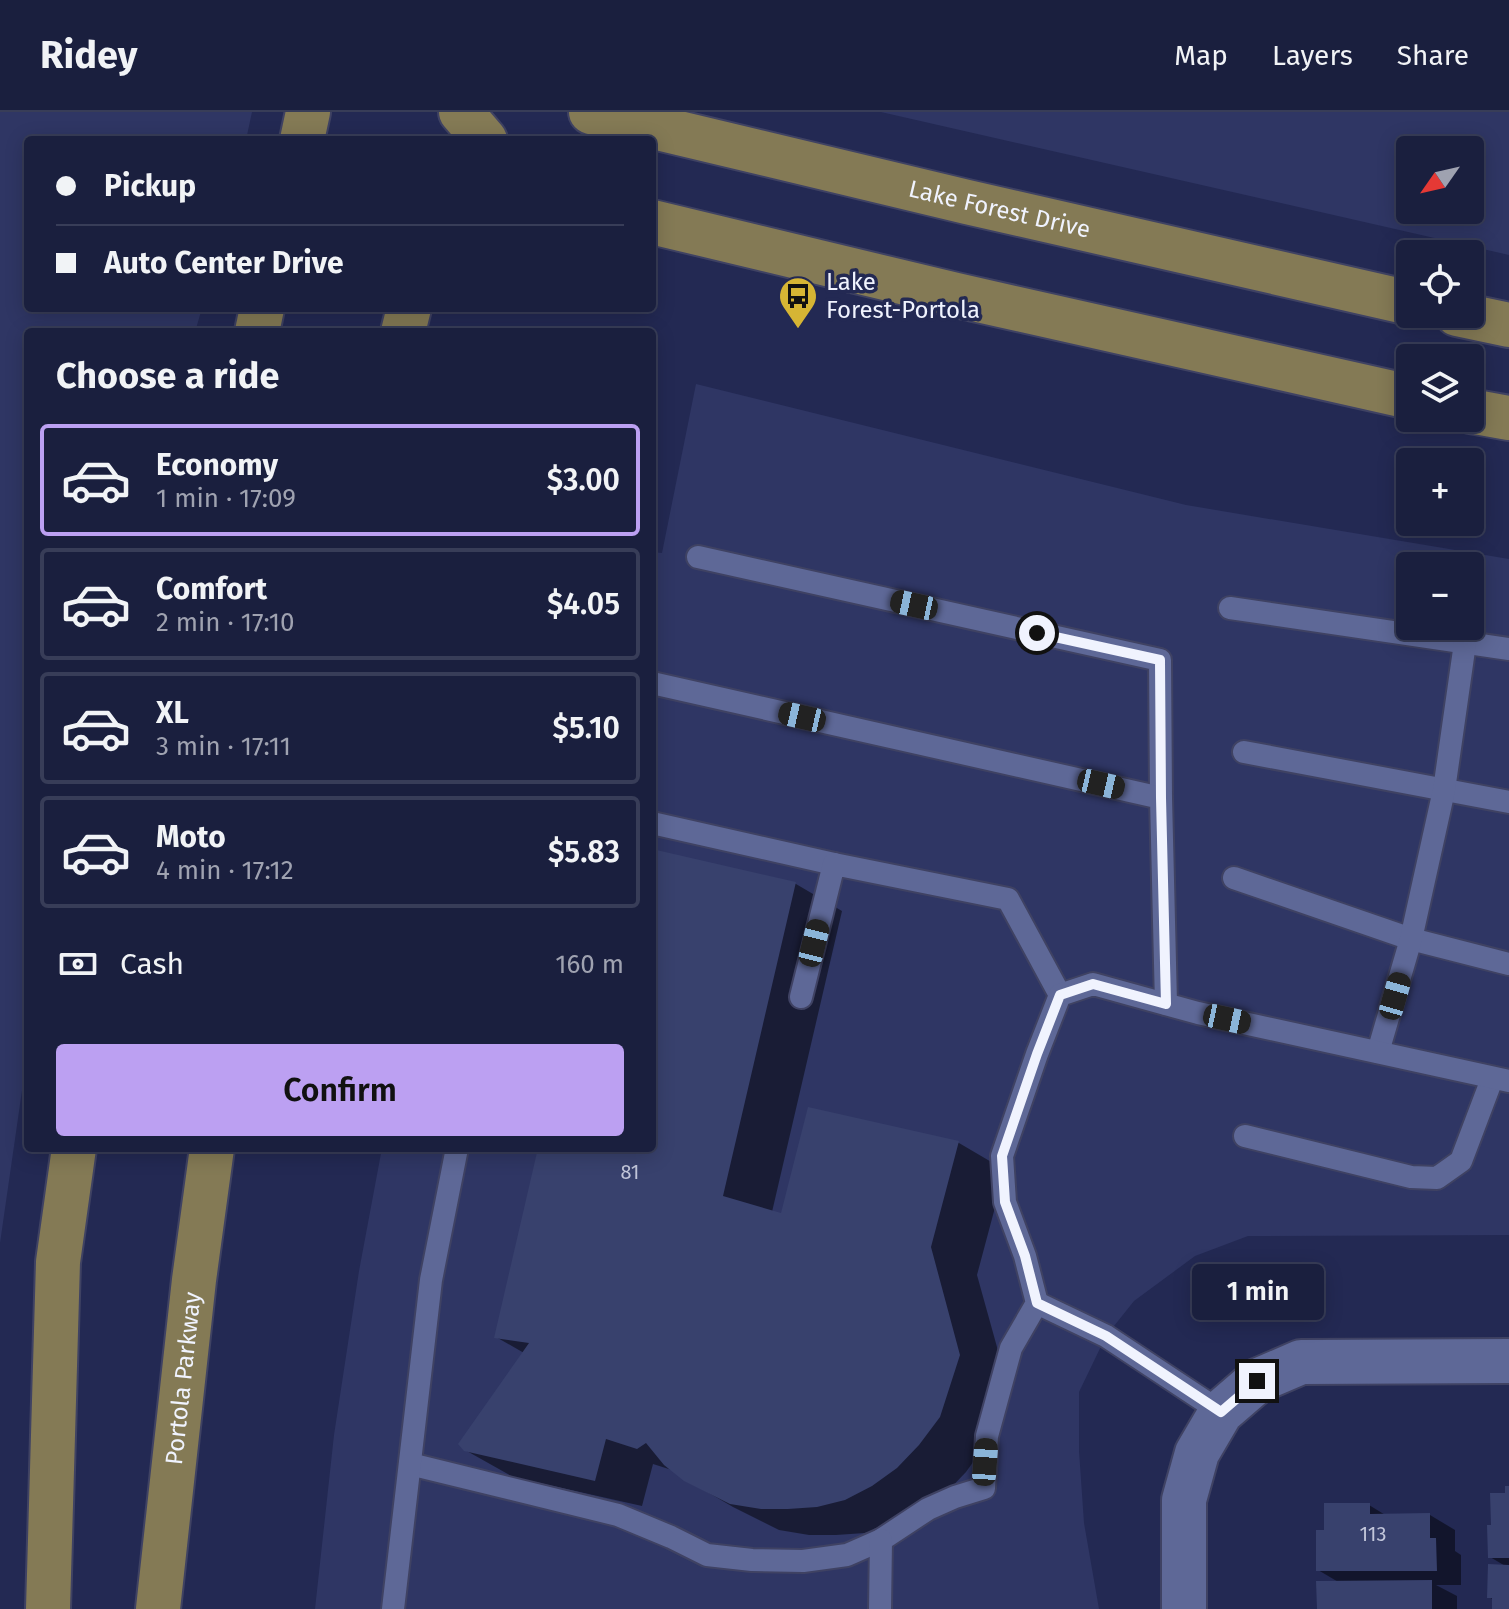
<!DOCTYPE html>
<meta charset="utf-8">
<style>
body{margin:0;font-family:"Fira Sans",sans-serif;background:#272c49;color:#f1f3f6;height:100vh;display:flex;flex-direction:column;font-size:30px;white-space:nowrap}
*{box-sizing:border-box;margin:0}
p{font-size:26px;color:#9fa2b0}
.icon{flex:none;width:44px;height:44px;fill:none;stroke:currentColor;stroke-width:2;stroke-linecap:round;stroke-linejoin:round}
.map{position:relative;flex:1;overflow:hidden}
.panel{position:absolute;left:24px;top:216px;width:632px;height:824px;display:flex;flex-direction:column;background:#1a1f3e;border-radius:8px;box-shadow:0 4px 20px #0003,0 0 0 2px #383d58}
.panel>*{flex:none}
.banner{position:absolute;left:24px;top:24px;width:632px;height:176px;border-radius:8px;box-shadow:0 4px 20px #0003,0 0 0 2px #383d58;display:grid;align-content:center;height:176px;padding:0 32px;background:#1a1f3e}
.needle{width:52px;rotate:236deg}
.fabs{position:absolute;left:1396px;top:24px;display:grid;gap:16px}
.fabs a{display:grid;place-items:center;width:88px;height:88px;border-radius:8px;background:#1a1f3e;box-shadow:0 4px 20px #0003,0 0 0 2px #383d58;font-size:40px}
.end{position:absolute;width:36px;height:36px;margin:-18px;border:10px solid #f0f3fe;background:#111;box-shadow:0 0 0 4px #111}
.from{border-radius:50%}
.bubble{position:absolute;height:56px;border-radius:8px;background:#1a1f3e;box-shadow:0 4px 20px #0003,0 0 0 2px #383d58;font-size:26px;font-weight:600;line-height:56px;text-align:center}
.car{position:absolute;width:24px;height:48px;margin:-24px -12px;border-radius:10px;box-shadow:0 0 6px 2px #0007;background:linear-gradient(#222 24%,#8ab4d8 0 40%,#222 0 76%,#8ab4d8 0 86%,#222 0)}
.banner b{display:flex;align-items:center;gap:28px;height:76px;font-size:30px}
.banner b+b{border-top:2px solid #383d58}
.banner i{width:20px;height:20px;background:#f1f3f6}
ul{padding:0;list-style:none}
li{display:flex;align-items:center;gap:24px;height:112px;margin:0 16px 12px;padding:0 16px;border:4px solid #383d58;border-radius:8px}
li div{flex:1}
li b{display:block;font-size:30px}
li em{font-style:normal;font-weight:600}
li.current{border-color:#bca0f2}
li>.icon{width:72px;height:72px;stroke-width:1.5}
h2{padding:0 32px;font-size:36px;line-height:96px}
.pay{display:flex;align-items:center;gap:20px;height:88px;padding:0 32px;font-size:30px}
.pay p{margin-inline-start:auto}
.cta{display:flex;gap:16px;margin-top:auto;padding:16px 32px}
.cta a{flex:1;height:92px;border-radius:8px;background:#bca0f2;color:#111;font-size:32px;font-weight:600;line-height:92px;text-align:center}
header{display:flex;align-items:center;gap:48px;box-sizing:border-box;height:112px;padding:0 40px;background:#1a1f3e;border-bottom:2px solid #383d58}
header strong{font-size:38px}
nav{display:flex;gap:44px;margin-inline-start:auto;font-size:28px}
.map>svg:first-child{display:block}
.built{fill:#2f3664;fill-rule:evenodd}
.shadow{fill:#0007}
.building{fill:#38416d}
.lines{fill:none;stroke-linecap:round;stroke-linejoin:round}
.lane-casing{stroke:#3f4263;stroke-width:26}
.secondary-casing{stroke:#3f4263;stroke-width:48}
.primary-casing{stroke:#3f4263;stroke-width:48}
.lane{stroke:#5e6897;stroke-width:22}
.secondary{stroke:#5e6897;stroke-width:44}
.primary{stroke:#847a55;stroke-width:44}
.route{stroke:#f0f3fe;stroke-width:10}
.labels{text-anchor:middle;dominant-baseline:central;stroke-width:7;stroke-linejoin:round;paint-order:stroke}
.number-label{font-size:20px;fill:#c2c6da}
.street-label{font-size:24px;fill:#f0f3fe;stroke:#232953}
.poi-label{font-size:24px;fill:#f0f3fe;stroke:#232953;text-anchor:start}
</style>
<header>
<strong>Ridey</strong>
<nav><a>Map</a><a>Layers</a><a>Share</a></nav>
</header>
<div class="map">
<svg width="1509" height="1497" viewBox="0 0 1509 1497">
<rect width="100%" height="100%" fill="#232953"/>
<g class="built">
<polygon points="0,0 252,0 246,28 28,28 28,196 202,196 195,220 28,220 28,937 0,1131"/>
<path d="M881,0H1509V143ZM1410,38H1470V98H1410Z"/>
<path d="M696,272L1186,393L1509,447V1123L1248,1124L1195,1144L1134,1189L1106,1224L1079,1280V1339L1084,1411L1099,1497H315L334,1323L359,1159L382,1036H652V440L662,441ZM1410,454H1470V514H1410Z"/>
</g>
<g class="shadow">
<polygon points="652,739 796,772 842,799 772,1100 782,1103 810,998 959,1031 1005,1058 977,1163 1007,1271 986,1332 966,1360 944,1383 893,1414 865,1421 836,1423 809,1423 779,1418 733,1395 685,1367 675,1359 653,1352 642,1394 513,1365 465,1338 524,1241 496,1225 540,1036 652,1036"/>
<polygon points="1509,1376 1509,1497 1494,1497 1494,1488 1489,1485 1507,1455 1490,1445 1493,1415"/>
<polygon points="1369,1393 1387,1404 1430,1403 1455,1418 1455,1439 1461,1443 1461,1473 1436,1473 1457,1484 1457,1497 1319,1497 1340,1471 1318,1458 1326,1420"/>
</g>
<g class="building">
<polygon points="652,737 796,770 723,1084 781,1101 808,995 959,1029 931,1135 960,1243 940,1305 919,1333 897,1356 872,1374 845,1388 817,1395 788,1397 761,1397 730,1392 684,1369 664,1353 646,1331 637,1337 606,1327 595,1369 464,1339 458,1332 529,1231 494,1226 538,1036 652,1036"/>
<polygon points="1505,1374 1509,1374 1509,1446 1488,1446 1487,1413 1491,1413 1490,1381 1505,1381"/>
<polygon points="1324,1391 1370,1391 1370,1402 1430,1401 1430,1426 1436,1426 1437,1459 1316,1459 1316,1418 1324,1418"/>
<polygon points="1488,1452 1509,1453 1509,1497 1492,1497 1492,1486 1487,1486"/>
<polygon points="1432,1468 1432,1497 1317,1497 1316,1469"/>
</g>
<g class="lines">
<defs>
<g id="lane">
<polyline points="698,445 1160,548 1161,686"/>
<polyline points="1230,496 1509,537"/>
<polyline points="652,571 1161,686 1166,892"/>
<polyline points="1244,640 1509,690"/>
<polyline points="652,711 834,752"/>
<polyline points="1234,766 1411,827 1509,852"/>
<polyline points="801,885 834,752 1008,787 1060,883"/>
<polyline points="1378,940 1411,827 1444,678 1465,531"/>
<polyline points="1245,1024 1411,1065 1437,1066 1461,1049 1492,967"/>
<polyline points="1037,1191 1106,1224 1221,1300"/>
<polyline points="410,1352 618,1403 671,1425 707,1443 752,1448 803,1449 847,1443 881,1428 928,1397 955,1385 984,1376 987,1324 1011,1236 1037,1191 1025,1144 1005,1090 1002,1044 1037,942 1060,883 1093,872 1198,901 1509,969"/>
<polyline points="393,1497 431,1168 457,1036"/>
<polyline points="880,1497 881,1428"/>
</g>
<polyline id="secondary" points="1184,1497 1184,1388 1197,1341 1221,1300 1257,1269 1301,1250 1509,1249"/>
<g id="primary">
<polyline points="461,0 485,28"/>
<path id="s1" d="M591,0L967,90L1410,191"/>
<polyline points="302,28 308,0"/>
<polyline points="652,110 956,183 1410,285"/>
<polyline points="1457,202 1509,213"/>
<polyline points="257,220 262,196"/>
<polyline points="403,220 409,196"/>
<polyline points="1470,299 1509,306"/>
<polyline points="48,1497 58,1150 74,1036"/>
<path id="s2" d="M158,1497L194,1168L212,1036"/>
</g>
</defs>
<use href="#lane" class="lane-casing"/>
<use href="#secondary" class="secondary-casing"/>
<use href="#primary" class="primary-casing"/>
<use href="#lane" class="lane"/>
<use href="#secondary" class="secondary"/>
<use href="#primary" class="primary"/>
</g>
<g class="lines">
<polyline class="route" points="1037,521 1160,548 1161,686 1166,892 1093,872 1060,883 1037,942 1002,1044 1005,1090 1025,1144 1037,1191 1106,1224 1221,1300 1257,1269"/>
</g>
<defs>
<symbol id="bus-pin" viewBox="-11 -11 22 30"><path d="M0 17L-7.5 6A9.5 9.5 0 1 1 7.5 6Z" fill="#d6b534" stroke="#232953"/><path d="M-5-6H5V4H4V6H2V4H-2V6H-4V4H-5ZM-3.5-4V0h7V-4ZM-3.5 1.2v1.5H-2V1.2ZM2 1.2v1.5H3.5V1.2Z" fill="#111"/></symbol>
</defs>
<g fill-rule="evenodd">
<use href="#bus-pin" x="776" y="162" width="44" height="60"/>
</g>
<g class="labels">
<g class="number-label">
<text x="630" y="1060">81</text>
<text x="1373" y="1422">113</text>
</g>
<g class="street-label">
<text stroke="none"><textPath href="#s1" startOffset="420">Lake Forest Drive</textPath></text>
<text stroke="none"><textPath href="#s2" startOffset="232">Portola Parkway</textPath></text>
</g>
<g class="poi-label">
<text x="826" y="170">Lake<tspan x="826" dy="28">Forest-Portola</tspan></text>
</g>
</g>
</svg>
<div class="fabs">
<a><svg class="needle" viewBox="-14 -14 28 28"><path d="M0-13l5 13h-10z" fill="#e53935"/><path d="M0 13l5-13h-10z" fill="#9fa2b0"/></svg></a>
<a><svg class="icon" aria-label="locate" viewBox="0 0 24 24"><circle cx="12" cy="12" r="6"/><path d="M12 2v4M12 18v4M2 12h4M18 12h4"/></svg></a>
<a><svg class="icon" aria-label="layers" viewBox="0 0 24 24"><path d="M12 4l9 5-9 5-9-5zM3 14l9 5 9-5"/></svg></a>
<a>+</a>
<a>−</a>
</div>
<i class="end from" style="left:1037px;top:521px"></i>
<i class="end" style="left:1257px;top:1269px"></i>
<div class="bubble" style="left:1192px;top:1152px;width:132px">1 min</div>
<i class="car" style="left:914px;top:493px;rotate:282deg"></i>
<i class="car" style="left:802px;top:605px;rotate:283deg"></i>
<i class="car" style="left:1101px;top:672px;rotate:103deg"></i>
<i class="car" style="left:814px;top:831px;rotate:14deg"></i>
<i class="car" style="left:1395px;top:884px;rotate:16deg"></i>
<i class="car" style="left:1227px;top:907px;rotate:102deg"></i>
<i class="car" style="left:985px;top:1350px;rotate:4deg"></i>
<div class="banner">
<b><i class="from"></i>Pickup</b>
<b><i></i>Auto Center Drive</b>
</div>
<section class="panel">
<h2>Choose a ride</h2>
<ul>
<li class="current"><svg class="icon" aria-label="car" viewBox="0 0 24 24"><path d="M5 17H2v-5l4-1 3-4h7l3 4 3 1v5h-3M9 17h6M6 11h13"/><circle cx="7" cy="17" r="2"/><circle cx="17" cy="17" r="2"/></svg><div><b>Economy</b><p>1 min · 17:09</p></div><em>$3.00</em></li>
<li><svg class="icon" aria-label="car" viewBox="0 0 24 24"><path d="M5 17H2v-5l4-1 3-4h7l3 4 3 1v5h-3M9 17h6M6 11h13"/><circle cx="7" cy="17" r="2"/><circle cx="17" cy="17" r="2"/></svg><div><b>Comfort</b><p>2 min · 17:10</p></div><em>$4.05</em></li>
<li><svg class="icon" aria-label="car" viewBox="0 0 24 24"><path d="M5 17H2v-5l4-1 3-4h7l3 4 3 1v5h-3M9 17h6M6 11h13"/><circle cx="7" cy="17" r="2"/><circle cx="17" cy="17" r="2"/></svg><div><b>XL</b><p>3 min · 17:11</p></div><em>$5.10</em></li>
<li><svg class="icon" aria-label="car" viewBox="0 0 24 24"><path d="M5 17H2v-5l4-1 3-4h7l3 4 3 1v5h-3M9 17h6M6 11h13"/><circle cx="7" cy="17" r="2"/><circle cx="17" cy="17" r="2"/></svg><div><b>Moto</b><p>4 min · 17:12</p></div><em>$5.83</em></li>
</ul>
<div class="pay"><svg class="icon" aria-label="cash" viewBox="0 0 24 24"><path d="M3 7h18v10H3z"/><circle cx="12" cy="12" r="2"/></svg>Cash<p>160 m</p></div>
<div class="cta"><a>Confirm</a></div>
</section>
</div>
